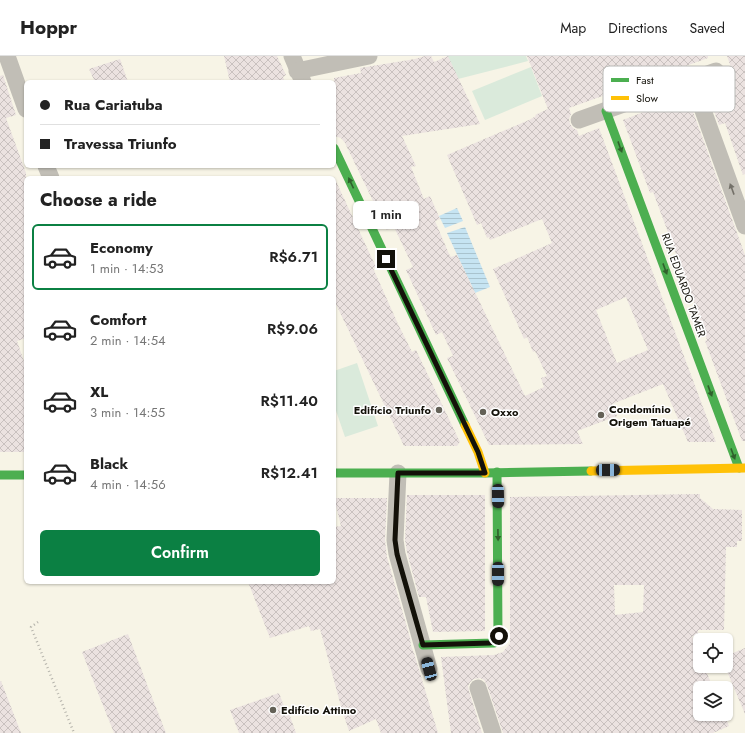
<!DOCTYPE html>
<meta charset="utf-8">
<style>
body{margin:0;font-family:Jost,sans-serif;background:#f2f2f2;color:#222;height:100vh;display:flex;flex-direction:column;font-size:15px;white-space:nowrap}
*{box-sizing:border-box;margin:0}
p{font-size:13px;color:#767676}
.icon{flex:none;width:22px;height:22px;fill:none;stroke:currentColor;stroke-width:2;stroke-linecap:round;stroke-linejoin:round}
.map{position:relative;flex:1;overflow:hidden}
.panel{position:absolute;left:24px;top:120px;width:312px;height:408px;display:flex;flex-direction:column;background:#fff;border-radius:6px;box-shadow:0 1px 3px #0004}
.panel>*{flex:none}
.top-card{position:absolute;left:24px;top:24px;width:312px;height:88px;border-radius:6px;box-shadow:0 1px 3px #0004;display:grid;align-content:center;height:88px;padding:0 16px;background:#fff}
.tools{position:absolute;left:693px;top:577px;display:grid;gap:8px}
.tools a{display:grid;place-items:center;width:40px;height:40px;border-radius:6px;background:#fff;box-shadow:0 1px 3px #0004;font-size:20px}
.end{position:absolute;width:18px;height:18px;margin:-9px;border:5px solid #131109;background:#fff;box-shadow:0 0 0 2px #fff}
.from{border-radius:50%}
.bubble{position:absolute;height:28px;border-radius:6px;background:#fff;box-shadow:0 1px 3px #0004;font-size:13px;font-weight:600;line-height:28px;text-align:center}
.car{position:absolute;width:12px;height:24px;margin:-12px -6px;border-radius:5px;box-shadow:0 0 3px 1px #0007;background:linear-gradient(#222 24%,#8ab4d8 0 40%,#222 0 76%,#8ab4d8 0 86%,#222 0)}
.top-card b{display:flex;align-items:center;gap:14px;height:38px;font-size:15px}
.top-card b+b{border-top:1px solid #e0e0e0}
.top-card i{width:10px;height:10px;background:#222}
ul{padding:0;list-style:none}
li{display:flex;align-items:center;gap:12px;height:66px;margin:0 8px 6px;padding:0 8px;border:2px solid transparent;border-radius:6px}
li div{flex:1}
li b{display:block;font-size:15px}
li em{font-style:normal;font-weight:600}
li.active{border-color:#0b8043}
li>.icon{width:36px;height:36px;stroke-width:1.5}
h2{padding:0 16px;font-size:18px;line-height:48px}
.cta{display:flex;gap:8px;margin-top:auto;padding:8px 16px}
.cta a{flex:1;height:46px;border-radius:6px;background:#0b8043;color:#fff;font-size:16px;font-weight:600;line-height:46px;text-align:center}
header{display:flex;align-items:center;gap:24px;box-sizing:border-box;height:56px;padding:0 20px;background:#fff;border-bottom:1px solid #e0e0e0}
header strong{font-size:19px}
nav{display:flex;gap:22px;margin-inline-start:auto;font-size:14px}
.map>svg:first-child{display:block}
.green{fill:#daeadb}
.water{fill:url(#water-rules)}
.building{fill:url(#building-cross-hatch);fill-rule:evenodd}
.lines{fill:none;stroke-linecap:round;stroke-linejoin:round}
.path{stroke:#b5b3ab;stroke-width:2.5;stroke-dasharray:1 3;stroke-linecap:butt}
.street{stroke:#c1beb6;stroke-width:17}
.fast{stroke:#4caf50;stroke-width:9}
.slow{stroke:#ffc107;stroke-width:9}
.oneway{fill:#30602c}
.oneway2{fill:#737068}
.route{stroke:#131109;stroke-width:5}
.poi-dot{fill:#636056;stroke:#fff;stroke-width:1.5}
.labels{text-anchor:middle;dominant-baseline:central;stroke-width:3;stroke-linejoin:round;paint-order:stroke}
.street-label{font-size:11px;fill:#131109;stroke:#fff}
.poi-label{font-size:11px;font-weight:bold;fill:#131109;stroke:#fff;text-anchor:start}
.key{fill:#fff;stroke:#b8b8b5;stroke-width:1}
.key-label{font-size:11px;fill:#131109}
</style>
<header>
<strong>Hoppr</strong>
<nav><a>Map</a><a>Directions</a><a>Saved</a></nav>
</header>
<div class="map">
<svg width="745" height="677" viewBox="0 0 745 677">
<defs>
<pattern id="water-rules" width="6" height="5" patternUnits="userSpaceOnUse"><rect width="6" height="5" fill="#c6e4f2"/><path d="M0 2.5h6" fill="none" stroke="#a9c3ce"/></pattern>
<pattern id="building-cross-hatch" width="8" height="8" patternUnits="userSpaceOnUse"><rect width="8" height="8" fill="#ebe2e0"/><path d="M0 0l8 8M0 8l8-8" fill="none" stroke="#c9c1bf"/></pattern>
</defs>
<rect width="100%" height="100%" fill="#f7f4e6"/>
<g class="green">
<polygon points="447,0 526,0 528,5 458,23"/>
<polygon points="531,11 542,40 485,64 472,35"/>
<polygon points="357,307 378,370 345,381 334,349 334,315"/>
</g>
<g class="water">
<polygon points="457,152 463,165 445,172 439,160"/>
<polygon points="465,171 490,231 475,237 447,177"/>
</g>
<g class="building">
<polygon points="224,0 277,0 286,19 283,21 285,26 230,26"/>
<path d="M425,0H431L434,6L448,0L480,68L402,80L416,110L411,111L424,143L430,140L440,163L435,165L449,198L451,201L457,199L525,340L544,331L541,322L547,320L535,295L533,296L527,281L524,283L493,213L552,187L542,163L490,184L489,181L487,182L481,167L477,169L447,99L529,64L536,60L535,59L548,53L527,0H708V2L569,52L571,58L569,63L570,68L573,72L577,74L579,80L599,72L716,386H688L663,328L612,348L617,360L577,375L583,388L489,389L447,302L453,300L442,276L436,279L406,214L413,211L394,171L387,174L345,87L341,82L334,80V22L361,17L360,12L415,3ZM626,241L648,294L617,307L596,254Z"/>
<polygon points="727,0 745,0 745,118 743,119 725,67 719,69 706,33 735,23"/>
<polygon points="120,3 128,26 95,26 89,13"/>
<polygon points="3,19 16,59 6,62 26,117 26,282 17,285 26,311 26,396 0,396 0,20"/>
<polygon points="687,39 745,199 745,385 742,385 705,285 707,284 697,254 653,136 650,137 623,64"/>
<polygon points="334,121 376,211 373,212 398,268 412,296 416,294 460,386 457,390 404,390 334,244"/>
<path d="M700,438V442L713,453L742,454V485H737V491H726L724,574H698V580H692L700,600V610H704L711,627L700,631V658H724L729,670L713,677H503L487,629L484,624L480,622L474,623L471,625L468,630L469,635L482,677H451L441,601L494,599L503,596L510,587V441ZM614,529H644L643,556L615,559Z"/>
<polygon points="407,439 485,439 485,575 433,576 426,541 419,541 407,496 405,484"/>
<polygon points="334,442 387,442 385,484 387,501 410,582 411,590 414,597 438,677 381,677 376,663 349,675 342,654 320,573 311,575 309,570 270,582 248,526 334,526 334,471 341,470"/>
<polygon points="128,578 148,631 166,677 114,677 98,637 82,596"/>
<polygon points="745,592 745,658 726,613 726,600"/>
<polygon points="0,625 1,625 21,677 0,677"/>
<polygon points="279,637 284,650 286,649 296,677 239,677 230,654"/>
</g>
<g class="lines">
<polyline class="path" points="38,566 31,571 74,677"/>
<g class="street">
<polyline points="7,0 26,53"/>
<polyline points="292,0 303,26"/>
<polyline points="297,15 369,0"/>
<polyline points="692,24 745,170"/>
<polyline points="579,64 716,15"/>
<polyline points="46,110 51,122"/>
<polyline points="398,417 395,484 397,498 429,613"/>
<polyline points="478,632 493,677"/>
</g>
<g class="fast">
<polyline points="606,55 739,412"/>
<polyline points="334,92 465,369"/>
<polyline points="334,417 485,417 591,415"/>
<polyline points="0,419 26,419"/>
<polyline points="423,589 494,587 498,583 497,416"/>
</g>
<g class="slow">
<polyline points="465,369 478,396 485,417"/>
<polyline points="591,415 745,412"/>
</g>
</g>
<defs><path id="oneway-solid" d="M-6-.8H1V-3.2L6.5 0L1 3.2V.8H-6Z"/></defs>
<g class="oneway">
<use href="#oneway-solid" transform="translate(620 91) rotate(70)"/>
<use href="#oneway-solid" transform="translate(351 127) rotate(-115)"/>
<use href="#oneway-solid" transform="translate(665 213) rotate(70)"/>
<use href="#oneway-solid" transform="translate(710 335) rotate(70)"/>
<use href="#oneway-solid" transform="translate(733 398) rotate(70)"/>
<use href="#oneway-solid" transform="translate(498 479) rotate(89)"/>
</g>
<use class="oneway2" href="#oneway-solid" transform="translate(732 133) rotate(-110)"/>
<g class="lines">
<polyline class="route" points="386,203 478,396 485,417 398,417 395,484 397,498 423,589 490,587 496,585 499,580"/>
</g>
<g class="poi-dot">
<circle cx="439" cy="354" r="4"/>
<circle cx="483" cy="356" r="4"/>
<circle cx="601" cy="359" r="4"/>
<circle cx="273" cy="654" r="4"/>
</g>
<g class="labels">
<g class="street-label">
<text transform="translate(684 229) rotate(70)">RUA EDUARDO TAMER</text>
</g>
<g class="poi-label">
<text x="609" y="353">Condomínio<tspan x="609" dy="13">Origem Tatuapé</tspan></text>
<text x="431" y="354" text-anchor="end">Edifício Triunfo</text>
<text x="491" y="356">Oxxo</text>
<text x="281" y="654">Edifício Attimo</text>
</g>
</g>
<rect x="603" y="10" width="132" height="46" rx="6" class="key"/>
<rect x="611" y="22" width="18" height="4" fill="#4caf50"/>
<rect x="611" y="40" width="18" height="4" fill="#ffc107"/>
<g class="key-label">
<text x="636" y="28">Fast</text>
<text x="636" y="46">Slow</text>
</g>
</svg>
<div class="tools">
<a><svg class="icon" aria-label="locate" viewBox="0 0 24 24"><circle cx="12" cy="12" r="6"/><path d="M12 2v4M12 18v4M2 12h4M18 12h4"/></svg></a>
<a><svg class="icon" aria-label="layers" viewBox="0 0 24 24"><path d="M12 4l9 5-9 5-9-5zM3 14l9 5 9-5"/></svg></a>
</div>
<i class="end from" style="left:499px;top:580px"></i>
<i class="end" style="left:386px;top:203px"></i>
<div class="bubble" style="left:353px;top:145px;width:66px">1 min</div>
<i class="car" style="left:608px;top:414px;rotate:89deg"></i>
<i class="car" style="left:498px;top:440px;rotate:179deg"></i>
<i class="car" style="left:498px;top:518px;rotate:180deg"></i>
<i class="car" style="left:429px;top:613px;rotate:345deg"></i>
<div class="top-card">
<b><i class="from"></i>Rua Cariatuba</b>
<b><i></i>Travessa Triunfo</b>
</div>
<section class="panel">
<h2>Choose a ride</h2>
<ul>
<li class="active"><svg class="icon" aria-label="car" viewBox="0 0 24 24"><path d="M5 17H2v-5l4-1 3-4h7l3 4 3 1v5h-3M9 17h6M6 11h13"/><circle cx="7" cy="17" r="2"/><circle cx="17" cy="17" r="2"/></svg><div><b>Economy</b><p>1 min · 14:53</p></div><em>R$6.71</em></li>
<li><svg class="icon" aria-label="car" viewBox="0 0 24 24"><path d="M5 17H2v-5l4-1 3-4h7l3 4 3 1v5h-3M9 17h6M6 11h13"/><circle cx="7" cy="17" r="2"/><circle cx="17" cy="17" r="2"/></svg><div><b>Comfort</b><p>2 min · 14:54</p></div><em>R$9.06</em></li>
<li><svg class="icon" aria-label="car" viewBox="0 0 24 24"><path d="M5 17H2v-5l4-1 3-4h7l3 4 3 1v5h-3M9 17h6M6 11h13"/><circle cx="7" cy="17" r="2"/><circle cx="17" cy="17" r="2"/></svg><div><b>XL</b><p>3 min · 14:55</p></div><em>R$11.40</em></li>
<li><svg class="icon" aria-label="car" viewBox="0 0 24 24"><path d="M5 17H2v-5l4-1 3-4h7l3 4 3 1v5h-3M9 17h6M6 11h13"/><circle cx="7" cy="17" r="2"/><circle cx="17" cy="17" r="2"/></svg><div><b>Black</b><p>4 min · 14:56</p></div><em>R$12.41</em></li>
</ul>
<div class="cta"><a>Confirm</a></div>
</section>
</div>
